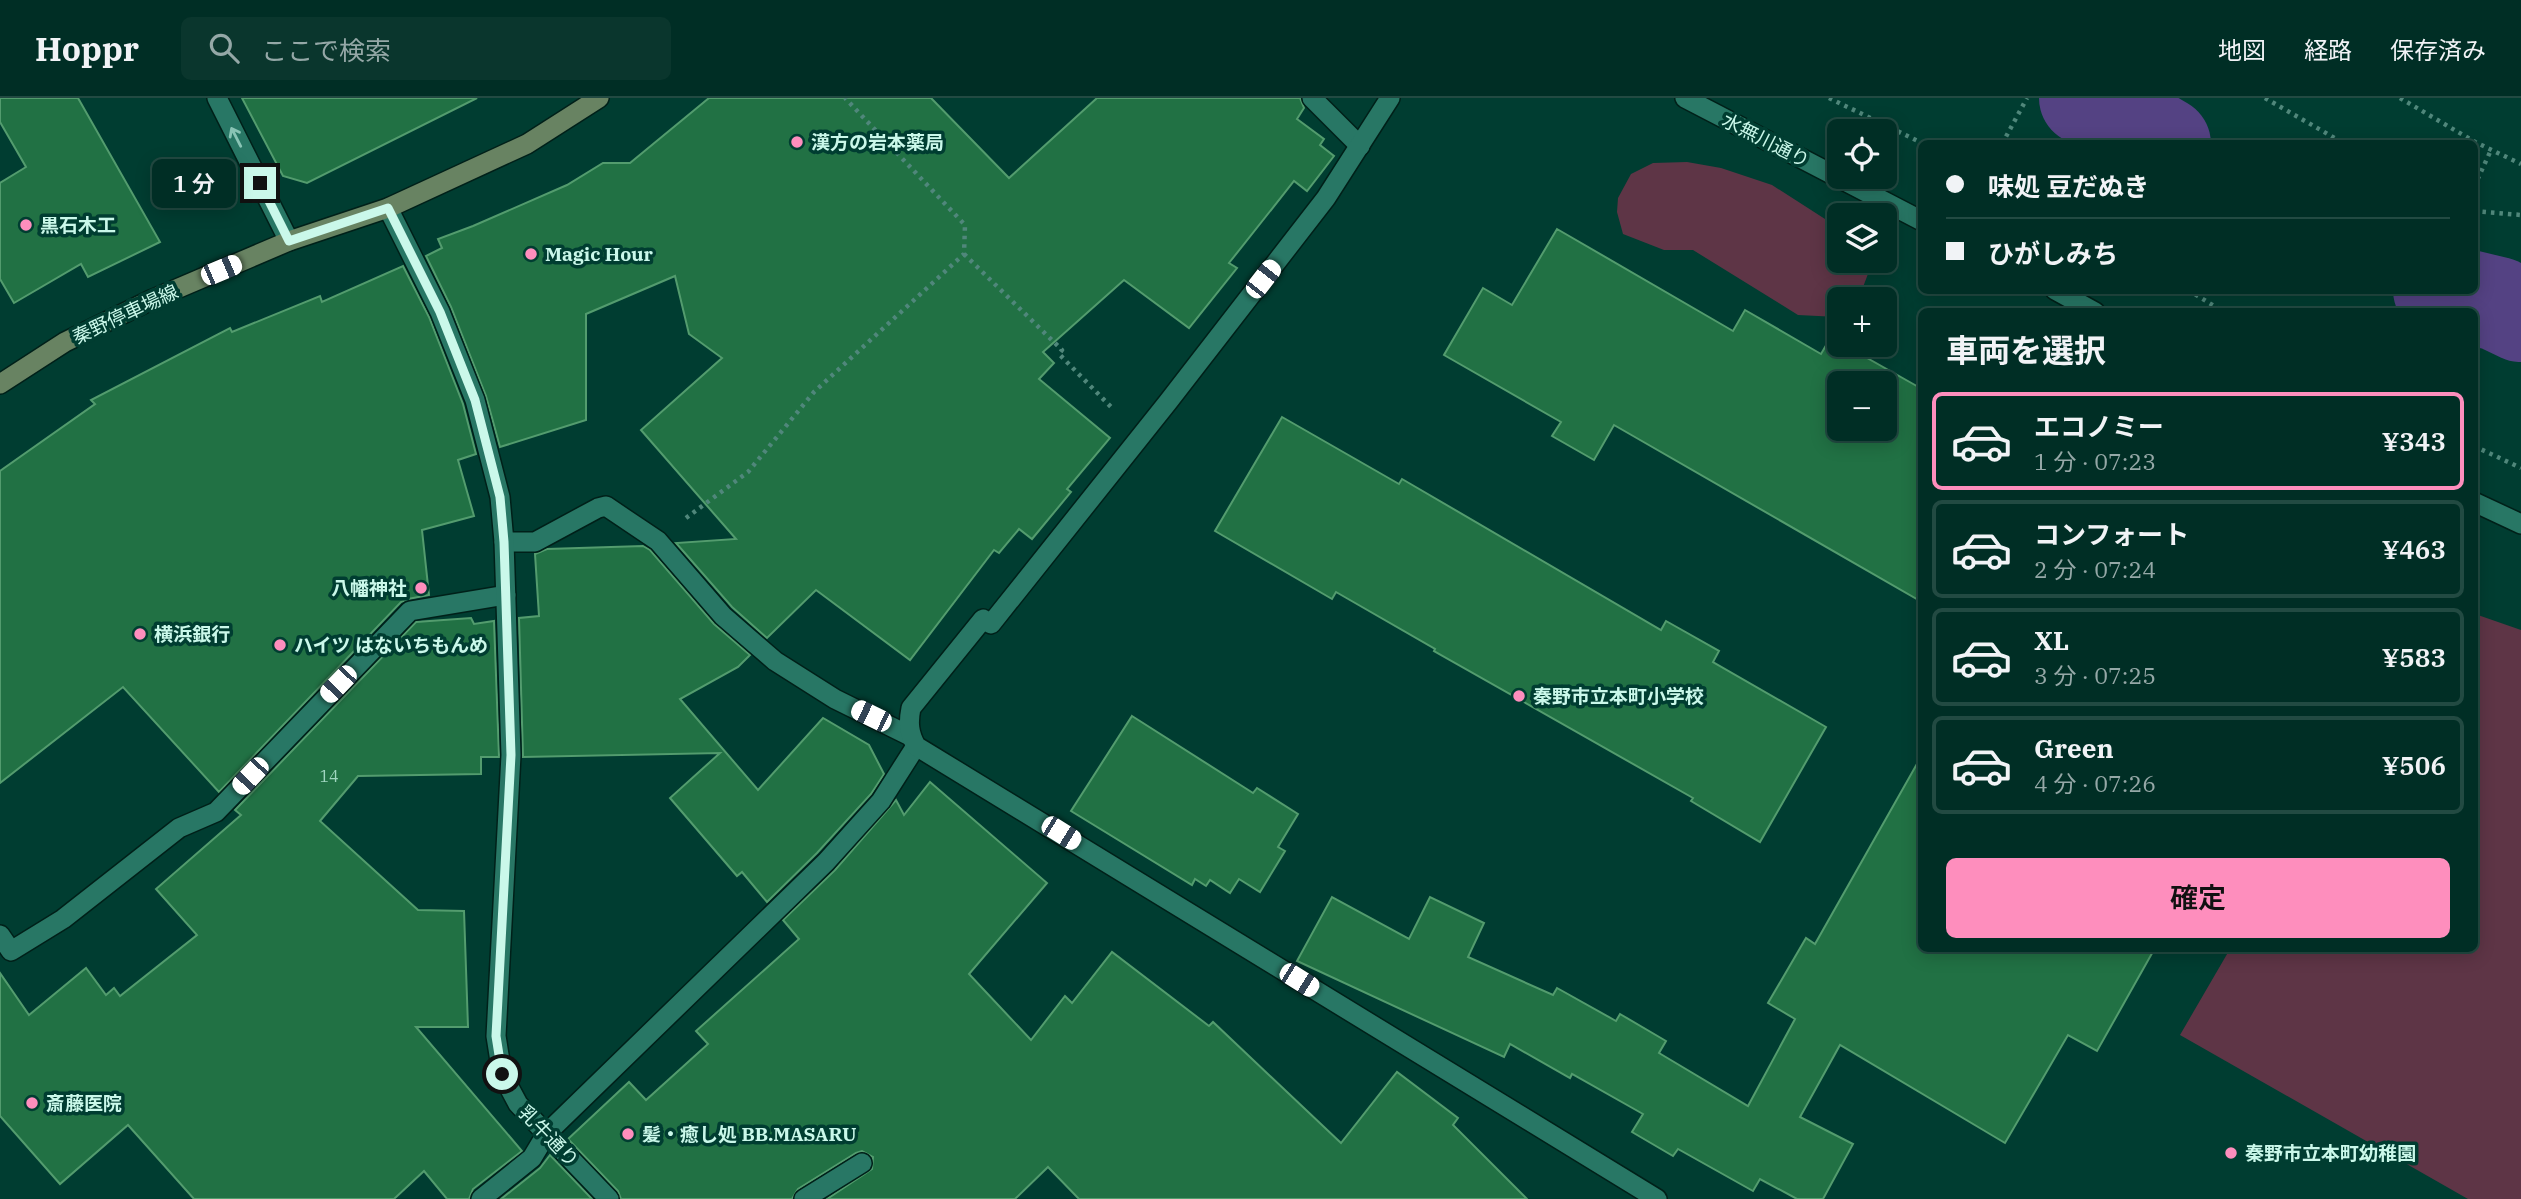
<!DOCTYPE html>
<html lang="ja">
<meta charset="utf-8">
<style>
body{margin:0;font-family:"IBM Plex Serif","Noto Sans JP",serif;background:#0a362d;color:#f1f3f6;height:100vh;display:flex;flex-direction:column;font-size:26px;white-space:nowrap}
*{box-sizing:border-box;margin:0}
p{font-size:23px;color:#95a8a7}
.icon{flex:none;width:38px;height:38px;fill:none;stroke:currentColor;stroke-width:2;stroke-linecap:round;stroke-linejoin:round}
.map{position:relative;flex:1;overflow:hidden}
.sheet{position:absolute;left:1918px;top:210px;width:560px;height:644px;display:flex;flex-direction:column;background:#002e25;border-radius:10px;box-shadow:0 4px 18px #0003,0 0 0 2px #224a42}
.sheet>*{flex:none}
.guide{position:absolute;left:1918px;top:42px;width:560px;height:154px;border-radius:10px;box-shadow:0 4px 18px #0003,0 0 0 2px #224a42;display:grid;align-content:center;height:154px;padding:0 28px;background:#002e25}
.buttons{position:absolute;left:1827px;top:21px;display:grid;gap:14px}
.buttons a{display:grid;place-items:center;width:70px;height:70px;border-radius:10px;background:#002e25;box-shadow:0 4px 18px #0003,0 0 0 2px #224a42;font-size:35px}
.end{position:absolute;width:32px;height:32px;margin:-16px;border:9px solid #caf8ea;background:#111;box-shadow:0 0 0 4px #111}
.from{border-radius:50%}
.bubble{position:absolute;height:49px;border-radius:10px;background:#002e25;box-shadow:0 4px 18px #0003,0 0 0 2px #224a42;font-size:23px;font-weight:600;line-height:49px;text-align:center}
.car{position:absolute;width:21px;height:42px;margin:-21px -10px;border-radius:9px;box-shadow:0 0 5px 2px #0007;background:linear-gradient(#fff 24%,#345 0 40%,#fff 0 76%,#345 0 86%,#fff 0)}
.guide b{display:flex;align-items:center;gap:24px;height:66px;font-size:26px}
.guide b+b{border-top:2px solid #224a42}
.guide i{width:18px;height:18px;background:#f1f3f6}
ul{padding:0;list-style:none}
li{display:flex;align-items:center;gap:21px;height:98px;margin:0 14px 10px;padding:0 14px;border:4px solid #224a42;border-radius:10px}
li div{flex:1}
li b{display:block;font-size:26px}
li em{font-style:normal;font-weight:600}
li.on{border-color:#fe8ebd}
li>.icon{width:63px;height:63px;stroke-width:1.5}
h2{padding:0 28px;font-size:32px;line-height:84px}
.action{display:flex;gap:14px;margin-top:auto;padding:14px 28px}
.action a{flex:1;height:80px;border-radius:10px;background:#fe8ebd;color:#111;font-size:28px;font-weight:600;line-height:80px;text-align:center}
header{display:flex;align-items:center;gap:42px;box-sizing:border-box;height:98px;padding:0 35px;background:#002e25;border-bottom:2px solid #224a42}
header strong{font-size:33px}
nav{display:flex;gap:38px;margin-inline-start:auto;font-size:24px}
.search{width:490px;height:63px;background:#0a362d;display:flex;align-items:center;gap:18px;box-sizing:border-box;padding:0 24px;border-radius:10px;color:#95a8a7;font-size:26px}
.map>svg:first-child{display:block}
.green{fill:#5e3546}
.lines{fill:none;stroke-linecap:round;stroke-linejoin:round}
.river{stroke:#544283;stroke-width:94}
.building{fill:#217144;stroke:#539c6e;stroke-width:2;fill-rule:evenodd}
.service-casing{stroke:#002019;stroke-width:22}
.minor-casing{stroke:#002019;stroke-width:22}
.tertiary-casing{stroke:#002019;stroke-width:22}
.secondary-casing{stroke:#002019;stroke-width:22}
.path{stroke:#50877b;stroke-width:4.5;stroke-dasharray:3.5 5;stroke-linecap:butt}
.service{stroke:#287765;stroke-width:19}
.minor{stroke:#287765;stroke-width:19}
.tertiary{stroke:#287765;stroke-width:19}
.secondary{stroke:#688362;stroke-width:19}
.oneway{stroke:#89c4b5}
.route{stroke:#caf8ea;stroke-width:9}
.poi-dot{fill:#fe8ebd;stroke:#003d31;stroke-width:2.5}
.labels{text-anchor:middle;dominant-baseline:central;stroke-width:7;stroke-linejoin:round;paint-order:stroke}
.number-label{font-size:16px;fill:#a0d6c0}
.street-label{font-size:19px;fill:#caf8ea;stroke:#003d31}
.poi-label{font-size:19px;font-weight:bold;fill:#caf8ea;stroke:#003d31;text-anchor:start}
</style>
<header>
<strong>Hoppr</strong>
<div class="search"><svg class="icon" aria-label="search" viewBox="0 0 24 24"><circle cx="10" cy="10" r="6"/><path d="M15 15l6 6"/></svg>ここで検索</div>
<nav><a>地図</a><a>経路</a><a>保存済み</a></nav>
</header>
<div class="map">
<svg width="2521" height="1101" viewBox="0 0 2521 1101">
<rect width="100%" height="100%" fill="#003d31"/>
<g class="green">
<polygon points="1687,64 1721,70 1772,87 1839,130 1839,163 1868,163 1871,168 1860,197 1856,201 1839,201 1838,219 1798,217 1693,152 1664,152 1623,136 1617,114 1618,100 1631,76 1653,65"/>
<polygon points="2475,516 2521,532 2521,1101 2468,1101 2180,937 2230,851 2474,850"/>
</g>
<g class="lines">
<g class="river">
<polyline points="2086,0 2164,46"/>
<polyline points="2440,192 2498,206 2521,217"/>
</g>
</g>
<g class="building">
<polygon points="0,0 78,0 160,144 88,179 81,166 14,205 0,181 0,85 26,69 0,24"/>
<polygon points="242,0 477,0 307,85 283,78"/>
<polygon points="709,0 931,0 1009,80 1097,0 1300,0 1304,10 1297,21 1324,41 1320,47 1334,58 1307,93 1294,83 1229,165 1237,170 1189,230 1124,182 1043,254 1054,265 1039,281 1110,340 1067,391 1071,394 1032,441 1019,431 999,455 994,452 910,562 816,492 767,540 732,509 676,445 736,441 641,332 722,260 689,236 675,178 586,216 586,322 500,349 486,298 451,209 426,158 442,150 438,141 473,128 567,87 603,65 630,65"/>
<path d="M1557,131L1733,233L1745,212L1821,256L1831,239L1839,244V247H1844L1922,291V504L1614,327L1594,362L1552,338L1561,324L1444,257L1483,190L1512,207ZM1839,285H1885V331H1839Z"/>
<polygon points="403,168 429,219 463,306 476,356 458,362 474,418 422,432 429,497 408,501 401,504 219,694 123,589 0,685 0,373 95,306 91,302 230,230 232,234 320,198 322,204"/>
<polygon points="1282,319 1399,386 1402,381 1661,532 1666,523 1719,553 1713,564 1826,629 1760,744 1691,703 1693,700 1434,553 1435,551 1336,494 1332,501 1215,433"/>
<polygon points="643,448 650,452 714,526 750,557 738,569 680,601 758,692 823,620 869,647 884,676 871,696 817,755 767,804 742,774 737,778 670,700 720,655 523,659 519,520 539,518 535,456 547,451"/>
<polygon points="471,520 474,526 494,523 499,659 481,659 481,676 358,678 320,723 418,812 464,813 468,929 416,929 522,1053 473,1091 469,1101 447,1101 424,1073 394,1101 194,1101 128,1027 60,1086 0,1018 0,875 29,917 86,870 106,897 114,890 120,898 197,837 156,791 241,717 235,712 416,524"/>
<polygon points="1132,618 1253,695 1257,690 1298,716 1278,749 1285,753 1260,794 1239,781 1230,795 1210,782 1206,788 1195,781 1192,787 1071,713"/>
<polygon points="1922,657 1922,850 2155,850 2097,953 2068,937 2005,1045 1840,947 1800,1019 1853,1046 1823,1101 1797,1101 1760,1081 1753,1093 1678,1051 1673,1058 1632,1034 1643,1016 1572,976 1570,980 1510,946 1504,959 1297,863 1332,799 1409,841 1430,799 1484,825 1468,859 1553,897 1557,890 1616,923 1620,916 1666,943 1659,955 1748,1008 1795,921 1768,905 1806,840 1815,846"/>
<polygon points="930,684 1047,785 969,876 1031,942 1065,898 1072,905 1112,854 1209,928 1213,924 1341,1045 1397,974 1458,1020 1453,1027 1527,1101 1079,1101 1048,1069 1015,1101 827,1101 872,1071 873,1059 862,1053 856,1055 798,1091 792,1101 621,1101 618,1093 568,1041 629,984 646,1002 708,946 696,933 799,841 783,822 835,772 896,702 904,717"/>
<polygon points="550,1057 592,1101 501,1101 540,1070"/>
</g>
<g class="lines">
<defs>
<g id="service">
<polyline points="504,444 535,444 598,410 606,408 658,443 723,518 775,563 835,601 910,638"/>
<polyline points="0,837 11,853 63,821 179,730 216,714 410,513 506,497"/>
<polyline points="547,1035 826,764 881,703 916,648"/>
<polyline points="804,1101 862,1065"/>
</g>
<g id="minor">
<polyline points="217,0 289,143"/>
<polyline points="1312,0 1360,48"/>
<path d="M1390,0L1326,100L1168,304L991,526L983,521L911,610C908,625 909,635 916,648L1657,1101"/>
<polyline points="388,110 440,214 475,302 500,399 504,444 511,657 496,938 502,976 518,1006 609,1101"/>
<polyline points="481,1101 532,1060 547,1035"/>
</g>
<g id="tertiary">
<polyline points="1685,0 1922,123"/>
<polyline points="2055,192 2095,214"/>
<polyline points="2474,404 2521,426"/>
</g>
<polyline id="secondary" points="0,286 65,244 153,201 289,143 388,110 527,46 599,0"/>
</defs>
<use href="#service" class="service-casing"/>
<use href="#minor" class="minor-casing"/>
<use href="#tertiary" class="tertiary-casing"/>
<use href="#secondary" class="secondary-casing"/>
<g class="path">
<polyline points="1829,0 1924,46"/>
<polyline points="2265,0 2345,46"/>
<polyline points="2400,0 2475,44 2521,66"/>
<polyline points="2002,46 2027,0"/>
<polyline points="2474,89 2491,52"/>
<polyline points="2474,113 2521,117"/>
<polyline points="964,156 1062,252 1059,256 1113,311"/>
<polyline points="2188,192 2224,214"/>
<polyline points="2474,348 2521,370"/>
<polyline points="686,420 748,374 814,294 964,156 965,127 845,0"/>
</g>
<use href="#service" class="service"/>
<use href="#minor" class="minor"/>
<use href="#tertiary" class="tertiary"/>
<use href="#secondary" class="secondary"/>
</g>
<defs><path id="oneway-shaft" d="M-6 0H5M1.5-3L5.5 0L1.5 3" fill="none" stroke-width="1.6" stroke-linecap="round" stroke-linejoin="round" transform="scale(1.75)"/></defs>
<use class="oneway" href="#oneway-shaft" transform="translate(236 39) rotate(-117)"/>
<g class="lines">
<polyline class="route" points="260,85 289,143 388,110 440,214 475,302 500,399 504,444 511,657 496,938 502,976"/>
</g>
<g class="poi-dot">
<circle cx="797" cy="44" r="7"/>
<circle cx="26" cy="127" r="7"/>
<circle cx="531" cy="156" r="7"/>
<circle cx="421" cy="490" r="7"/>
<circle cx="140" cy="536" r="7"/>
<circle cx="280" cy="547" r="7"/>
<circle cx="1519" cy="598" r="7"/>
<circle cx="32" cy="1005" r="7"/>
<circle cx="628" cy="1036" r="7"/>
<circle cx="2231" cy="1055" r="7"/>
</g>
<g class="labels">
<g class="number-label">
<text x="329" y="678">14</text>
</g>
<g class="street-label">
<text transform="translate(1766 42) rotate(27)">水無川通り</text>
<text transform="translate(125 216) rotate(-25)">秦野停車場線</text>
<text transform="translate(549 1038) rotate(46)">乳牛通り</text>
</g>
<g class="poi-label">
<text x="811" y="44">漢方の岩本薬局</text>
<text x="40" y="127">黒石木工</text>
<text x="545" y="156">Magic Hour</text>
<text x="407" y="490" text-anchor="end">八幡神社</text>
<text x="154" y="536">横浜銀行</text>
<text x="294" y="547">ハイツ はないちもんめ</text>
<text x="1533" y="598">秦野市立本町小学校</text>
<text x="46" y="1005">斎藤医院</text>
<text x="642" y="1036">髪・癒し処 BB.MASARU</text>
<text x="2245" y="1055">秦野市立本町幼稚園</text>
</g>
</g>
</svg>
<div class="buttons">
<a><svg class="icon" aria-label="locate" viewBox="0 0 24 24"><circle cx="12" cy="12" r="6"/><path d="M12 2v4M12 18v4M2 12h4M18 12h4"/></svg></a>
<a><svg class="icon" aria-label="layers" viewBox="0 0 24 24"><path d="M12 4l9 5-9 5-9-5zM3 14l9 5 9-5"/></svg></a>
<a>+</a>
<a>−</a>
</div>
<i class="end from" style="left:502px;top:976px"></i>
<i class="end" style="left:260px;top:85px"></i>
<div class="bubble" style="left:152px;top:61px;width:84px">1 分</div>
<i class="car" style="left:221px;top:172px;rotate:67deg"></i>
<i class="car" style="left:1263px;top:181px;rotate:38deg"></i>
<i class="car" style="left:338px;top:586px;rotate:224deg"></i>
<i class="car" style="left:871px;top:618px;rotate:296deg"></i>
<i class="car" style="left:250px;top:678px;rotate:223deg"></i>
<i class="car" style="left:1061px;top:735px;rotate:122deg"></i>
<i class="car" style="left:1299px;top:882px;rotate:122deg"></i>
<div class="guide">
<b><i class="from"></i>味処 豆だぬき</b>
<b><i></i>ひがしみち</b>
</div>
<section class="sheet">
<h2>車両を選択</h2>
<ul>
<li class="on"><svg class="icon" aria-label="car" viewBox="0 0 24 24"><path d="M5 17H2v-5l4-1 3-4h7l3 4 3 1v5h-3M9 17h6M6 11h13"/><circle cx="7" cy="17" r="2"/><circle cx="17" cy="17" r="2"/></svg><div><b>エコノミー</b><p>1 分 · 07:23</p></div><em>¥343</em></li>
<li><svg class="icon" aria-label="car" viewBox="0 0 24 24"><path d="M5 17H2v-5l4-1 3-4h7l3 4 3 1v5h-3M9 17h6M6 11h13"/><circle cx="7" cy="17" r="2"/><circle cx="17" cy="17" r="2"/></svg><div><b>コンフォート</b><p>2 分 · 07:24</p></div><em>¥463</em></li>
<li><svg class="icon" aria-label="car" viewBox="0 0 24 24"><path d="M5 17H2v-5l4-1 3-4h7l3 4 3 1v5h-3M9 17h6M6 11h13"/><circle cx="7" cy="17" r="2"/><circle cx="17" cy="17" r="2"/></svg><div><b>XL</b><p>3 分 · 07:25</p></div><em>¥583</em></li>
<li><svg class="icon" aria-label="car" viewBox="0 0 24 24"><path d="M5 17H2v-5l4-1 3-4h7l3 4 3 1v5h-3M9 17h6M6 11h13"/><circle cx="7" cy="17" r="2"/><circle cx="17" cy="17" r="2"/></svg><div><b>Green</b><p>4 分 · 07:26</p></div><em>¥506</em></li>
</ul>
<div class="action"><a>確定</a></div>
</section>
</div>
